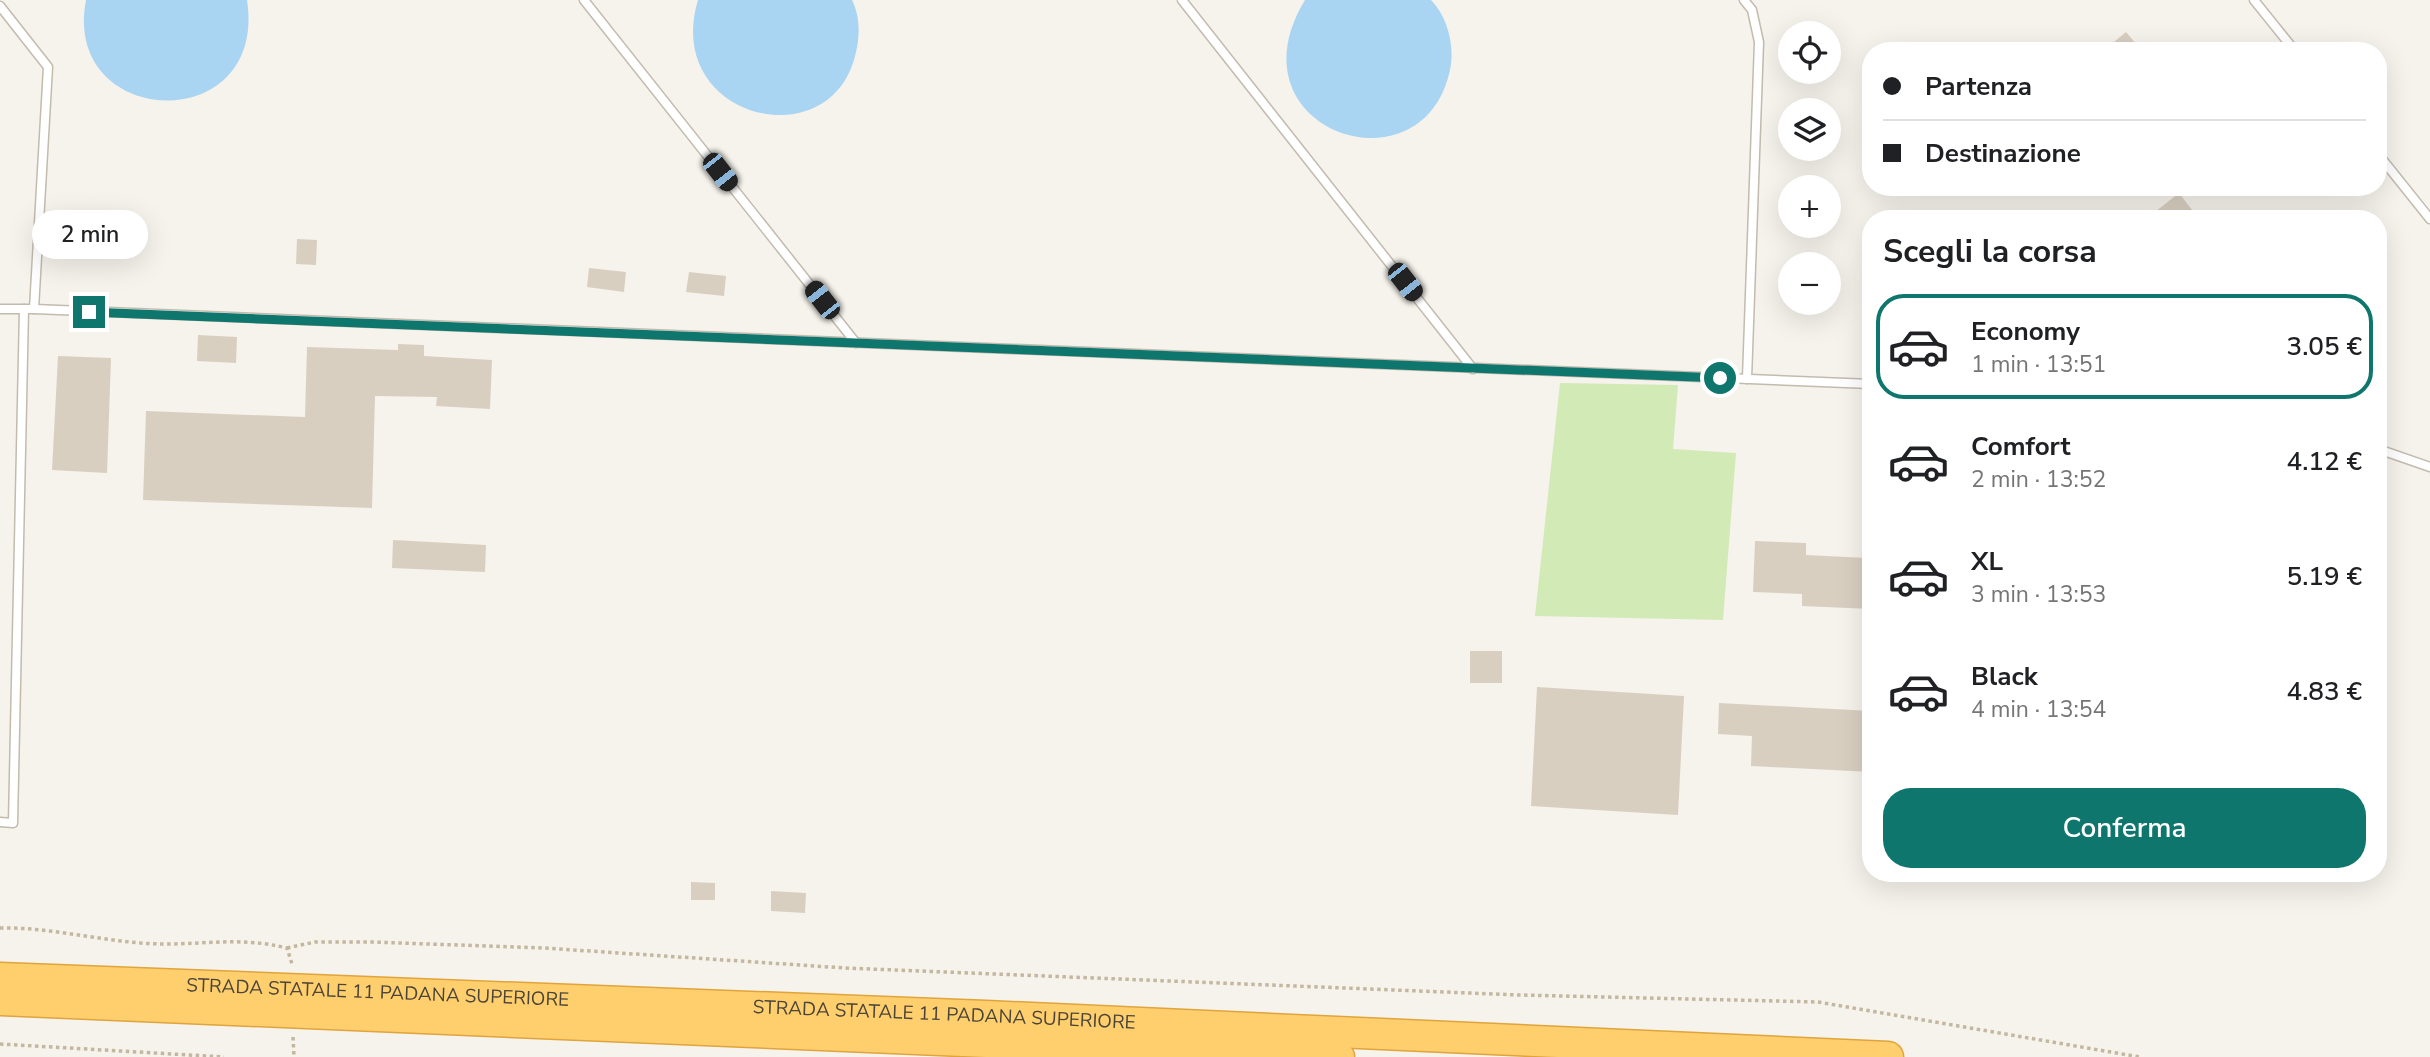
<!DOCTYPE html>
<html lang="it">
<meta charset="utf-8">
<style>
body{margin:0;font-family:"Nunito Sans",sans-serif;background:#f2f2f2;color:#202124;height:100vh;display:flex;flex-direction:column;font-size:26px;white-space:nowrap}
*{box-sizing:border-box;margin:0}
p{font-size:23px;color:#757577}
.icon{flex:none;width:38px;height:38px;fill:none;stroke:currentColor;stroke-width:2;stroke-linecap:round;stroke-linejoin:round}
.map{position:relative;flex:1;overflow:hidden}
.panel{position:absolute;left:1862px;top:210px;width:525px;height:672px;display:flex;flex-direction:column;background:#fff;border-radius:28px;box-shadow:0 7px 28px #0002}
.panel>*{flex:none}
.banner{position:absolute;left:1862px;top:42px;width:525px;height:154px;border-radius:28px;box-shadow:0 7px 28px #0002;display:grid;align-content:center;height:154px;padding:0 21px;background:#fff}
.buttons{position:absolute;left:1778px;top:21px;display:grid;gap:14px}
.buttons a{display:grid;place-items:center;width:63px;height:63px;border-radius:50%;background:#fff;box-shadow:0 7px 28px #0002;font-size:35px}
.end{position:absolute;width:32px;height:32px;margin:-16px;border:9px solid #0f766e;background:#fff;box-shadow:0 0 0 4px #fff}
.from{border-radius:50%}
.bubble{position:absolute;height:49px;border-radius:24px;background:#fff;box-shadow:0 7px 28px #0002;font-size:23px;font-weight:600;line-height:49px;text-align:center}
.car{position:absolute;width:21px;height:42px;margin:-21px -10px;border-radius:9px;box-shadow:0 0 5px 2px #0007;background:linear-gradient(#222 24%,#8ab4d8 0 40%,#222 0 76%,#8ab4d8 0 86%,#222 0)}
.banner b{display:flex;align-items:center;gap:24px;height:66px;font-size:26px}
.banner b+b{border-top:2px solid #e0e0e0}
.banner i{width:18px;height:18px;background:#202124}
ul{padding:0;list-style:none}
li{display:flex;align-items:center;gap:21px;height:105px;margin:0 14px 10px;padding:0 7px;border:4px solid transparent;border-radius:28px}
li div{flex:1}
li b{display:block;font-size:26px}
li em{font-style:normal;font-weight:600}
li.current{border-color:#0f766e}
li>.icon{width:63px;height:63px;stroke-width:1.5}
h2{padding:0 21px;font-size:32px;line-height:84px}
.button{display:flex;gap:14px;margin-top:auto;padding:14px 21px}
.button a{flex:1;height:80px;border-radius:28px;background:#0f766e;color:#fff;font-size:28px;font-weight:600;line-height:80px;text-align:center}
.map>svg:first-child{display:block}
.green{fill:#d2eab5}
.water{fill:#a9d4f2}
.building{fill:#d8cfc1}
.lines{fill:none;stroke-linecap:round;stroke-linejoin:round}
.lane-casing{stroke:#c2bbae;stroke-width:11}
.highway-casing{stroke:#e0a43c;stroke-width:33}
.path{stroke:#c4b79f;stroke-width:3.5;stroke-dasharray:3.5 3.5;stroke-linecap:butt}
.lane{stroke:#fff;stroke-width:8}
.highway{stroke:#ffcf6e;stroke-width:30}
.route{stroke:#0f766e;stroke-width:9}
.labels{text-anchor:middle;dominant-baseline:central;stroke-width:5;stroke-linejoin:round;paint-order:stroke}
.street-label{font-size:19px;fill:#4b4439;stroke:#fff}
</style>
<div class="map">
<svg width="2430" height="1057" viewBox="0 0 2430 1057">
<rect width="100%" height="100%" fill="#f6f3ec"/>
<polygon class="green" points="1560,383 1678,385 1673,449 1736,453 1723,620 1535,616"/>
<g class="water">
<path d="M86,0H247C268,138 61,130 86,0Z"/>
<path d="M698,0H852C860,16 860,35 856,52C833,161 662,119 698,0Z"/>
<path d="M1305,0H1431C1448,17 1455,47 1450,70C1423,197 1226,130 1305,0Z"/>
</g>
<g class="building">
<polygon points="2126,32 2142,51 2103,51"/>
<polygon points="2179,193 2199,219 2146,219"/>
<polygon points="297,239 317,240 316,265 296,264"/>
<polygon points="589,268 626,272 624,292 587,287"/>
<polygon points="689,272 726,276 724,296 686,292"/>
<polygon points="198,335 237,337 236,363 197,361"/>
<polygon points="398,344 424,345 424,356 492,360 490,409 436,406 437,397 375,396 372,508 143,500 146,411 305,417 307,347 398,350"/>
<polygon points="58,356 111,358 107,473 52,470"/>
<polygon points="393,540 486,545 485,572 392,568"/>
<polygon points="1755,541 1806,543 1806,555 1867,558 1867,570 1871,570 1871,609 1802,606 1802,594 1753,592"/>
<rect x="1470" y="651" width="32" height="32"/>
<polygon points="1537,687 1684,696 1678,815 1531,806"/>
<polygon points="1719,703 1871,711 1871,772 1751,766 1752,736 1718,734"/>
<polygon points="691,882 715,883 715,900 691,900"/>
<polygon points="771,891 806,893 805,913 771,911"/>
</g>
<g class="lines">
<defs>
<g id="lane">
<polyline points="584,0 856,343"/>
<polyline points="1182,0 1473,369"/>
<polyline points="1744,0 1752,10 1759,42 1747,379"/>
<polyline points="2254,0 2295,51"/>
<polyline points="0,6 48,67 34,309 0,309"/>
<polyline points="2378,154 2430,219"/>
<polyline points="34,309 1871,384"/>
<polyline points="2378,449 2430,467"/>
<polyline points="0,822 13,823 24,309"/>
</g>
<g id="highway">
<path id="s1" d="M0,978L986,1016L1888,1057"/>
<polyline points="0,1000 1339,1057"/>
</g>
</defs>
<use href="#lane" class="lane-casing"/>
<use href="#highway" class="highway-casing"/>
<g class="path">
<path d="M0,928C56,927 110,944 165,944C209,944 242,937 287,948L292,964"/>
<polyline points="287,948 315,942 372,942 544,948 845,968 1519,995 1818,1002 2140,1057"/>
<polyline points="293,1037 294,1057"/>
<polyline points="0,1044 224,1057"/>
</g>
<use href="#lane" class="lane"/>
<use href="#highway" class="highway"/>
</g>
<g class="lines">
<polyline class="route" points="89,312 1720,378"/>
</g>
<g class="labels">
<g class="street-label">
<text stroke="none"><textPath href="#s1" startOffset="378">STRADA STATALE 11 PADANA SUPERIORE</textPath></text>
<text stroke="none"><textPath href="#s1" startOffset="945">STRADA STATALE 11 PADANA SUPERIORE</textPath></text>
</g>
</g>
</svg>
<div class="buttons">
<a><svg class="icon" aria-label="locate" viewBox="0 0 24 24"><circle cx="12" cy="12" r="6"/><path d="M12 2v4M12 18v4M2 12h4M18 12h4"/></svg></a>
<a><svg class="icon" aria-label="layers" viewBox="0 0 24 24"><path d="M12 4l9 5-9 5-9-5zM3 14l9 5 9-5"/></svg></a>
<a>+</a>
<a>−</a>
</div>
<i class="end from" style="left:1720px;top:378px"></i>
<i class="end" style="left:89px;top:312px"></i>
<div class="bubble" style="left:32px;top:210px;width:116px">2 min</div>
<i class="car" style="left:720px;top:172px;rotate:142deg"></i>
<i class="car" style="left:1405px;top:282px;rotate:142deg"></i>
<i class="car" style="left:822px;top:300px;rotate:322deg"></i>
<div class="banner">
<b><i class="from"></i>Partenza</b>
<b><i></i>Destinazione</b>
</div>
<section class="panel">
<h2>Scegli la corsa</h2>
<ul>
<li class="current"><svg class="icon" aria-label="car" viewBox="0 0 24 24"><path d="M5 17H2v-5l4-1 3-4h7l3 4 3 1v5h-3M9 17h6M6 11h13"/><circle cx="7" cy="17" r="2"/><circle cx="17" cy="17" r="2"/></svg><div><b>Economy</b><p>1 min · 13:51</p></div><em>3.05 €</em></li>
<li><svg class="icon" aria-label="car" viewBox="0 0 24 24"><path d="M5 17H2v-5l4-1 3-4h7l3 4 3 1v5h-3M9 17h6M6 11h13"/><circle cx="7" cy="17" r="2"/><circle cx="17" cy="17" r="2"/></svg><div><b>Comfort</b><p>2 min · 13:52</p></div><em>4.12 €</em></li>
<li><svg class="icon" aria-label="car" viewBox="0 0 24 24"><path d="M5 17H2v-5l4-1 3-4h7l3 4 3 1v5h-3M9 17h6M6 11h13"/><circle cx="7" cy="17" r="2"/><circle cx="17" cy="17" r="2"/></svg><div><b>XL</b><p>3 min · 13:53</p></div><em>5.19 €</em></li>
<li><svg class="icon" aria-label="car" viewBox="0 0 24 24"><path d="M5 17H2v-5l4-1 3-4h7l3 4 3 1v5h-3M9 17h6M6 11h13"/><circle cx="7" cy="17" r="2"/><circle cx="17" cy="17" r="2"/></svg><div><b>Black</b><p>4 min · 13:54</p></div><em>4.83 €</em></li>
</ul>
<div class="button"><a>Conferma</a></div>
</section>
</div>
